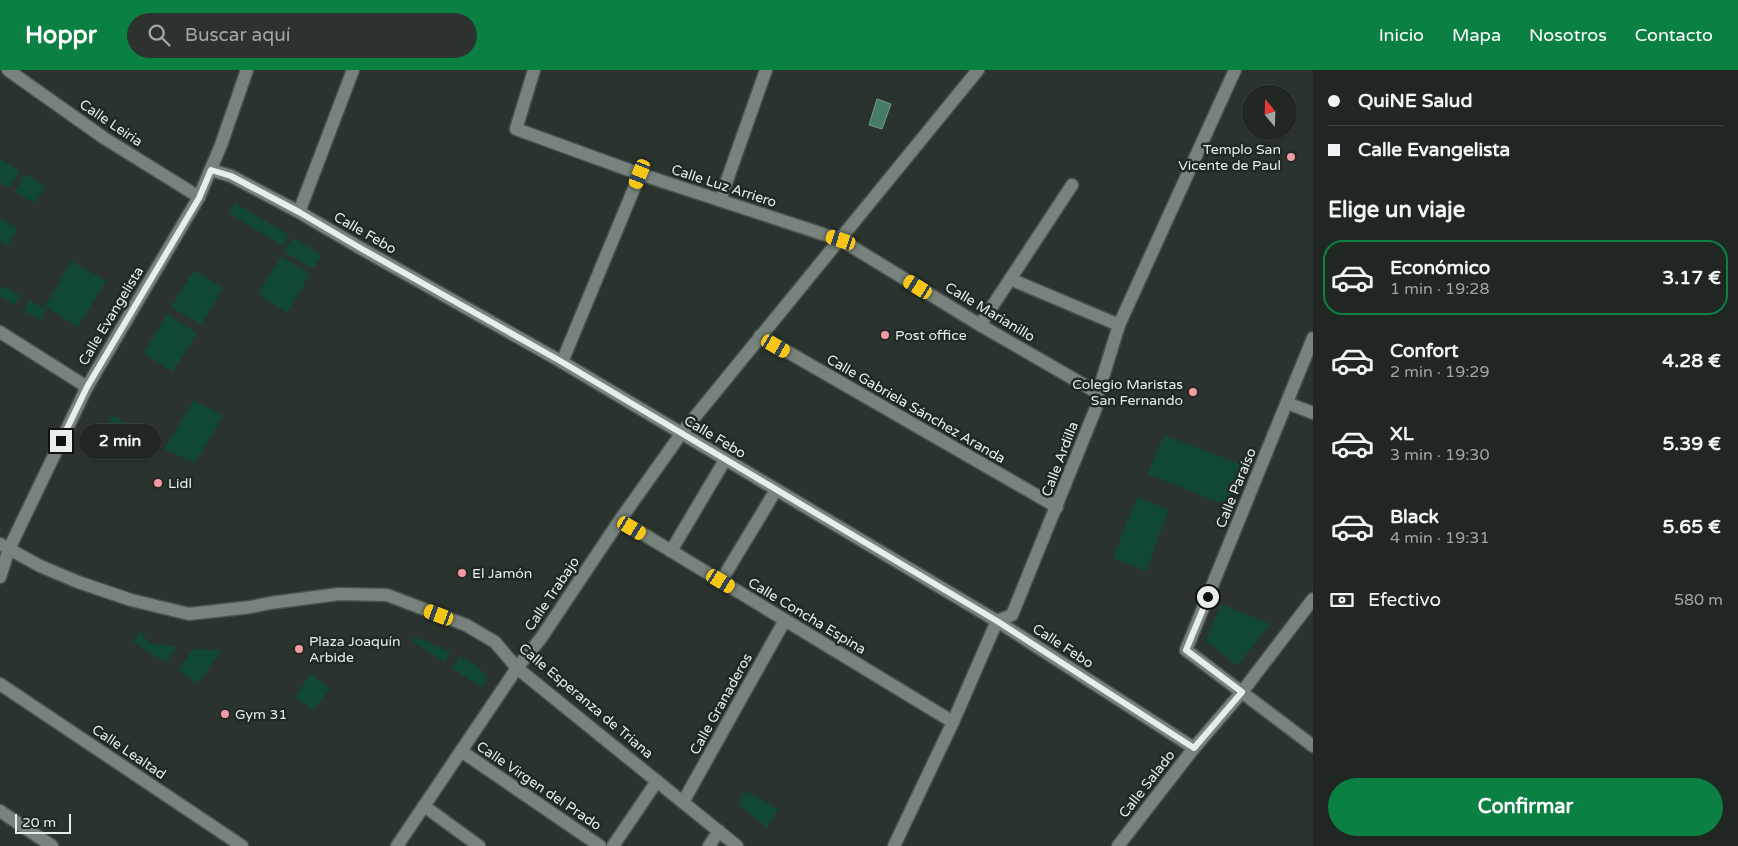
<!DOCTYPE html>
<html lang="es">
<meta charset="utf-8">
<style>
body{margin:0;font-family:"Varela Round",sans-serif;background:#2d322f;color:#f1f3f6;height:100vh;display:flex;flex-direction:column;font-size:19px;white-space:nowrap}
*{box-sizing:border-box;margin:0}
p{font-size:16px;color:#a2a5a5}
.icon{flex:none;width:28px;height:28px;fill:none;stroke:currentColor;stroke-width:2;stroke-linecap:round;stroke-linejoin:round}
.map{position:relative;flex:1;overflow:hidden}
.side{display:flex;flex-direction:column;background:#202622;width:425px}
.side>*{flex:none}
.hud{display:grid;align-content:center;height:110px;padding:0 15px;background:#202622}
.needle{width:32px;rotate:341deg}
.controls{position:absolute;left:1242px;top:15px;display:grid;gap:10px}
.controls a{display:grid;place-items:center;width:55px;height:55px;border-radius:50%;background:#202622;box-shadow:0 1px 4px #0004,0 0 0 1px #3d4340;font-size:25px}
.scale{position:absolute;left:15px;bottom:12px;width:56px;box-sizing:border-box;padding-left:5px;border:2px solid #e7edea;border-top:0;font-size:14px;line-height:18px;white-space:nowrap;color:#e7edea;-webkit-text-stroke:4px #202925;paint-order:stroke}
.end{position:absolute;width:22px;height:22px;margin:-11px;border:6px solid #e7edea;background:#111;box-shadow:0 0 0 2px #111}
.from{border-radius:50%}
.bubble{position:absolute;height:35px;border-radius:18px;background:#202622;box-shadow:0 1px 4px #0004,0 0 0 1px #3d4340;font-size:16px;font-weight:800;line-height:35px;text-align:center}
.car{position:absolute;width:15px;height:30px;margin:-15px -8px;border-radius:6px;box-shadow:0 0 4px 1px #0007;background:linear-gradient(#f5c518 24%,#345 0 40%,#f5c518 0 76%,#345 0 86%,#f5c518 0)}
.hud b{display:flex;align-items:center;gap:18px;height:48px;font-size:19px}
.hud b+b{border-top:1px solid #3d4340}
.hud i{width:12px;height:12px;background:#f1f3f6}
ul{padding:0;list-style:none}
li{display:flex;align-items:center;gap:15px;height:75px;margin:0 10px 8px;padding:0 5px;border:2px solid transparent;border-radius:20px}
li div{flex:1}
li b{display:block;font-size:19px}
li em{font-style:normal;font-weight:800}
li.on{border-color:#0b8043}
li>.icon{width:45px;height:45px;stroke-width:1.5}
h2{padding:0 15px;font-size:22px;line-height:60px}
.pay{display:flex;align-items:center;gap:12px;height:55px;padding:0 15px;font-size:19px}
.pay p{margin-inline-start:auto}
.action{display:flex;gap:10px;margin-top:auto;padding:10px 15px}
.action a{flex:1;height:58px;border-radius:30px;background:#0b8043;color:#fff;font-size:20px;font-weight:800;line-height:58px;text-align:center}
header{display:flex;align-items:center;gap:30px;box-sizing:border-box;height:70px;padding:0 25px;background:#0b8043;color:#fff}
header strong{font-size:24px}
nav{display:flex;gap:28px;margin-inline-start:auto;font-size:18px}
.search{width:350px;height:45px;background:#2d322f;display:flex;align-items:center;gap:12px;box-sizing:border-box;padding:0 18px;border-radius:28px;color:#a2a5a5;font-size:19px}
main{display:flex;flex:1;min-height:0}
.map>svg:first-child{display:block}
.green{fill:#114833}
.water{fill:#457c63;stroke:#769e8c}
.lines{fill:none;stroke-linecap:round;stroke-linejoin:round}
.pedestrian-casing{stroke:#49524e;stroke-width:15}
.minor-casing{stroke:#49524e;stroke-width:15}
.pedestrian{stroke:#78837d;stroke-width:12}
.minor{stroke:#78837d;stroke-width:12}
.route{stroke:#e7edea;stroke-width:6}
.poi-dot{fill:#f49aa3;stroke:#202925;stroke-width:2}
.labels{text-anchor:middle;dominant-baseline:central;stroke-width:5;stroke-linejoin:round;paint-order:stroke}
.street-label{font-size:14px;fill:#e7edea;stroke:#202925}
.poi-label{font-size:14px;fill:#e7edea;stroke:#202925;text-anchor:start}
</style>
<header>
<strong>Hoppr</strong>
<div class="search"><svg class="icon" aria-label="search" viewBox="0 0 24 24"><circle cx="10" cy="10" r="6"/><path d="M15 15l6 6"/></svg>Buscar aquí</div>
<nav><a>Inicio</a><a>Mapa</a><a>Nosotros</a><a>Contacto</a></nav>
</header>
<main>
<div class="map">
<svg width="1313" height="776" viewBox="0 0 1313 776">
<rect width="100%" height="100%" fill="#2a332e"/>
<g class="green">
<polygon points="0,89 20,101 9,118 0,113"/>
<polygon points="25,104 45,116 35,133 15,122"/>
<polygon points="235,133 289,165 283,176 229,143"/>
<polygon points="0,148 18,158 7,176 0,171"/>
<polygon points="293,168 322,185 313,199 284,182"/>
<polygon points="281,186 310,204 287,243 258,224"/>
<polygon points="72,191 106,211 78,257 45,236"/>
<polygon points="194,200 223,218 201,255 171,237"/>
<polygon points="3,216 20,225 15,235 0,227 0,220"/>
<polygon points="29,230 46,240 41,250 24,241"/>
<polygon points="167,244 197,263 173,302 143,283"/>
<polygon points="194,330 223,346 195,393 164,379"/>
<polygon points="113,345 161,373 158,377 107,356"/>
<polygon points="1164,365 1242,395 1227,436 1148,404"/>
<polygon points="1137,427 1169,440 1146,501 1113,488"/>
<polygon points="1221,534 1270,554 1237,596 1206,571"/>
<polygon points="140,561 149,573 177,577 166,593 133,572"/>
<polygon points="415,567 451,582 444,592 412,571"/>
<polygon points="193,579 221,581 198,613 178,600"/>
<path d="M460,586C469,592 484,598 487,609L482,618L452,598Z"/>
<polygon points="310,604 330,618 314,640 295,627"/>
<polygon points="745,721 778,739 767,758 738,734"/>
</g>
<polygon class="water" points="877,29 891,34 882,59 869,55"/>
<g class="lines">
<defs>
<g id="pedestrian">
<polyline points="671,481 725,390"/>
<polyline points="721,511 776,420"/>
<polyline points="683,732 785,550"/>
</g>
<g id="minor">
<polyline points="8,0 104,68 199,127"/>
<polyline points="534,0 516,59 640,104 841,170 980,255 1098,323"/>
<polyline points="211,100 231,106 299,142 362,179 562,292 997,551 1194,678"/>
<polyline points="720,130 766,0"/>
<polyline points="299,142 353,0"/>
<polyline points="1010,209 1119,255"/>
<polyline points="980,255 1072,115"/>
<polyline points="0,262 87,317"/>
<polyline points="760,266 1057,437"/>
<polyline points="1313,268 1186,580 1313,676"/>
<polyline points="562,292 640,104"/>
<polyline points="1287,333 1313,343"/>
<polyline points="620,450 953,652"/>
<polyline points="0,474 40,496 78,512 131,530 189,544 251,537 270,533 339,524 387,525 466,555 495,572 517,598 737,776"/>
<polyline points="0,507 9,479 87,317 199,127 221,75 247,0"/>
<polyline points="0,614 242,776"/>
<polyline points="461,681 600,776"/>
<polyline points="424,736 479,776"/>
<polyline points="0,741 52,776"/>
<polyline points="397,776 517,598 541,568 620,450 681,364 978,0"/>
<polyline points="613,776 657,711"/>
<polyline points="709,776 719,761"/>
<polyline points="894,776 953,652 997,551 1012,545 1096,338 1098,323 1119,255 1235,0"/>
<polyline points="1118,776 1194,678 1242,622 1313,529"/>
</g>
</defs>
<use href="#pedestrian" class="pedestrian-casing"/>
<use href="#minor" class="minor-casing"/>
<use href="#pedestrian" class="pedestrian"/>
<use href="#minor" class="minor"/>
</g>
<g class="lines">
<polyline class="route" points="61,371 87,317 199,128 211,100 231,106 299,142 362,179 562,292 997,551 1194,678 1242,622 1186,580 1208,527"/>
</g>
<g class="poi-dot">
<circle cx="1291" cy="87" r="5"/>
<circle cx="885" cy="265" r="5"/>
<circle cx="1193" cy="322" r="5"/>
<circle cx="158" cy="413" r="5"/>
<circle cx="462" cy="503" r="5"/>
<circle cx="299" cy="579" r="5"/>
<circle cx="225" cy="644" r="5"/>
</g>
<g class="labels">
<g class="street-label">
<text transform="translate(111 53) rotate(34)">Calle Leiria</text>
<text transform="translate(724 116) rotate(18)">Calle Luz Arriero</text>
<text transform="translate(365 163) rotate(30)">Calle Febo</text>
<text transform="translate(990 242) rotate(31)">Calle Marianillo</text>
<text transform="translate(111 246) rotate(-59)">Calle Evangelista</text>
<text transform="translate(916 339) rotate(30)">Calle Gabriela Sánchez Aranda</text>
<text transform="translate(715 367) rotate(31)">Calle Febo</text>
<text transform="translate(1060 389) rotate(-69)">Calle Ardilla</text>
<text transform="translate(1236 418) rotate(-68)">Calle Paraíso</text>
<text transform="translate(552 524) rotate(-56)">Calle Trabajo</text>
<text transform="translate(807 546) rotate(31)">Calle Concha Espina</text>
<text transform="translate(1063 576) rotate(33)">Calle Febo</text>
<text transform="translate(586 631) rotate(40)">Calle Esperanza de Triana</text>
<text transform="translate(721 634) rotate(-61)">Calle Granaderos</text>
<text transform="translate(129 682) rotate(34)">Calle Lealtad</text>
<text transform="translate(1147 714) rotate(-52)">Calle Salado</text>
<text transform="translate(539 716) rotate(34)">Calle Virgen del Prado</text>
</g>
<g class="poi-label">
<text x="1281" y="79" text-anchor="end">Templo San<tspan x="1281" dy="16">Vicente de Paul</tspan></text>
<text x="895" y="265">Post office</text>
<text x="1183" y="314" text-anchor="end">Colegio Maristas<tspan x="1183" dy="16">San Fernando</tspan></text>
<text x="168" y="413">Lidl</text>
<text x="472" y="503">El Jamón</text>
<text x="309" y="571">Plaza Joaquín<tspan x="309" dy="16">Arbide</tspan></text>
<text x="235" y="644">Gym 31</text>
</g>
</g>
</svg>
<div class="controls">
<a><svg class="needle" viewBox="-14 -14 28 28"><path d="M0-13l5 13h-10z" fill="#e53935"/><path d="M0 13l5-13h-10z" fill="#a2a5a5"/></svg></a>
</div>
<div class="scale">20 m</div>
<i class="end from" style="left:1208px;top:527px"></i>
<i class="end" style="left:61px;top:371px"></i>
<div class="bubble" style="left:79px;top:354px;width:82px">2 min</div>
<i class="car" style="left:640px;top:104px;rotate:202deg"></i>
<i class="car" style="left:841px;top:170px;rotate:288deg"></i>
<i class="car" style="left:918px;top:217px;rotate:302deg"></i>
<i class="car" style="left:776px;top:276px;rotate:120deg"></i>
<i class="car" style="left:632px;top:458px;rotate:121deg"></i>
<i class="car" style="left:721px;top:511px;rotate:121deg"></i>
<i class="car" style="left:439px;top:545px;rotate:291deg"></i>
</div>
<section class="side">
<div class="hud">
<b><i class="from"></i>QuiNE Salud</b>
<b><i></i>Calle Evangelista</b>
</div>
<h2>Elige un viaje</h2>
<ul>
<li class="on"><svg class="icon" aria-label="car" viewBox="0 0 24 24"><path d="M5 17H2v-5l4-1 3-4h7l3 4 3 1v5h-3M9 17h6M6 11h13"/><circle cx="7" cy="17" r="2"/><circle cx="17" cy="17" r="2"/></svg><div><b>Económico</b><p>1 min · 19:28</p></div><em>3.17 €</em></li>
<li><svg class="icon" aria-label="car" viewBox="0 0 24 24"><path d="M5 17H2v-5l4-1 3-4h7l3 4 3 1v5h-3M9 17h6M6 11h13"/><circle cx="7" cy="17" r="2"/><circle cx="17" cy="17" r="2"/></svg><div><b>Confort</b><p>2 min · 19:29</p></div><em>4.28 €</em></li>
<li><svg class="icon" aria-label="car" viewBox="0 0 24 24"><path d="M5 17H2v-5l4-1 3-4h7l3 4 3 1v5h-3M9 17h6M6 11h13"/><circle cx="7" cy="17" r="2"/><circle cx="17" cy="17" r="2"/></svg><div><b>XL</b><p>3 min · 19:30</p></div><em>5.39 €</em></li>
<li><svg class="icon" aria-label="car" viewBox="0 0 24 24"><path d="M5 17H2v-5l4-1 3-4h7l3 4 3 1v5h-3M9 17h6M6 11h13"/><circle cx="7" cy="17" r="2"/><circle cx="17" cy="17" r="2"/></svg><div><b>Black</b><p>4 min · 19:31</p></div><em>5.65 €</em></li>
</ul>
<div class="pay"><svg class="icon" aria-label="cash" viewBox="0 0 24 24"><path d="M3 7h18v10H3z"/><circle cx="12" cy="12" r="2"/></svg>Efectivo<p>580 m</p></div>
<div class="action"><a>Confirmar</a></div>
</section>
</main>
